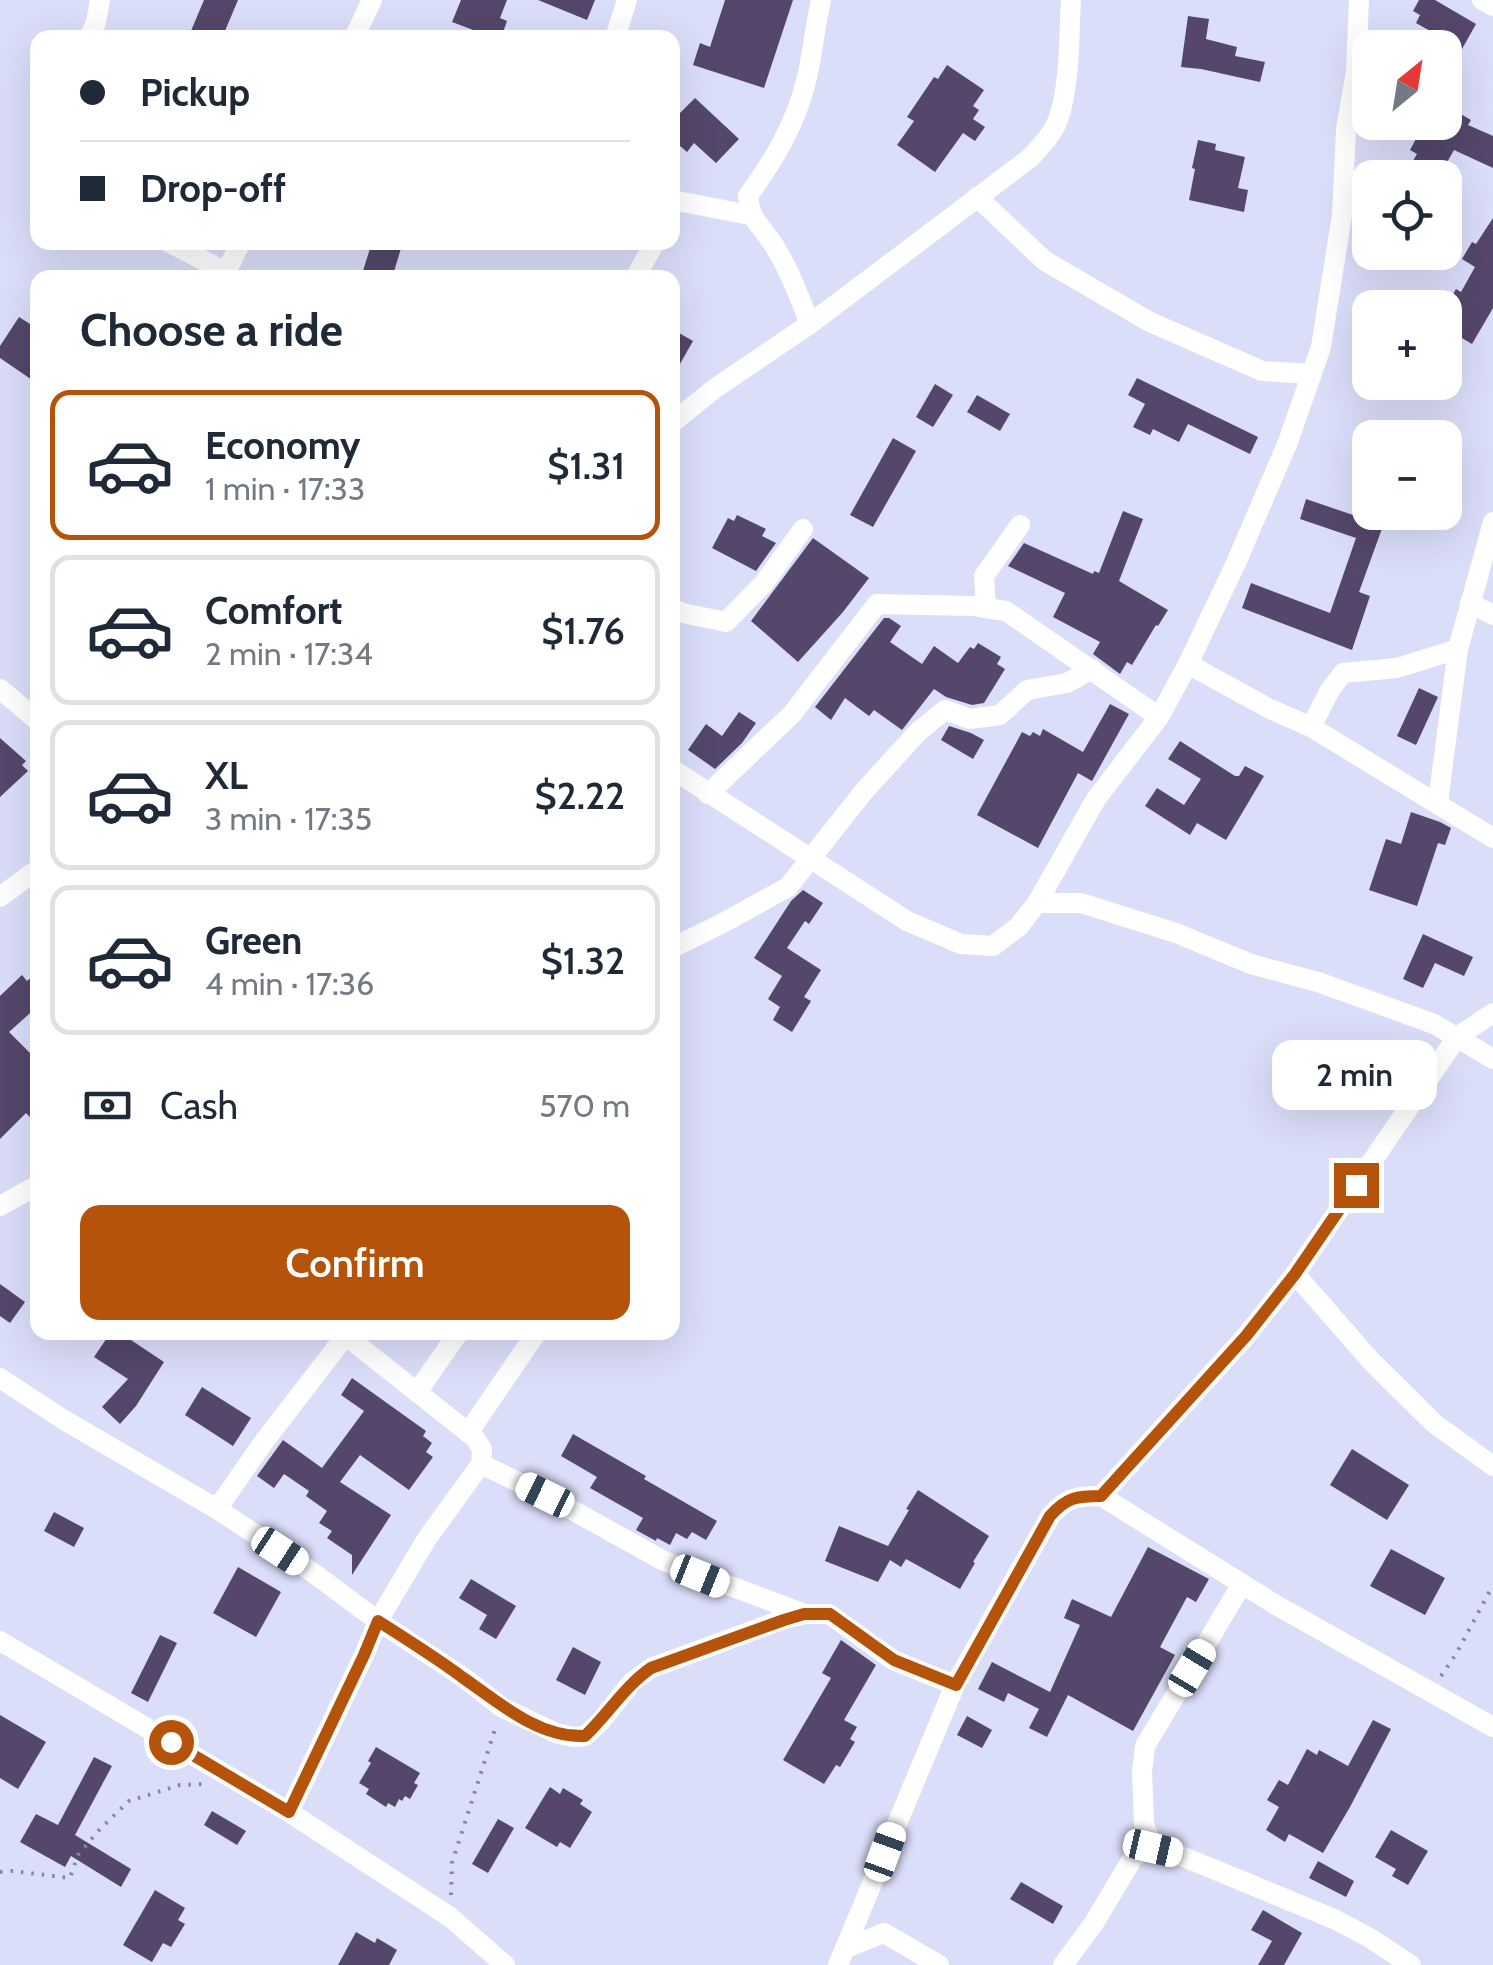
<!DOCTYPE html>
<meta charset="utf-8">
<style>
body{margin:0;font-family:Cabin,sans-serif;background:#f2f2f3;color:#1f2937;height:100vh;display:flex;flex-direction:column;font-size:38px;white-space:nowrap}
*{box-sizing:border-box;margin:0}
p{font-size:32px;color:#747a83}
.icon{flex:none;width:55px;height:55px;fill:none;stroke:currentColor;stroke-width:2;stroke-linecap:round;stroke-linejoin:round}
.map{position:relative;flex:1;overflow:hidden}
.panel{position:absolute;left:30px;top:270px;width:650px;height:1070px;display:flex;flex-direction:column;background:#fff;border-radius:20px;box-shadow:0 10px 40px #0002}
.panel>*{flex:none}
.top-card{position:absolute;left:30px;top:30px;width:650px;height:220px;border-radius:20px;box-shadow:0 10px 40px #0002;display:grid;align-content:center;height:220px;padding:0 50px;background:#fff}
.needle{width:65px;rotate:30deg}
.buttons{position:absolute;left:1352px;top:30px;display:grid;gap:20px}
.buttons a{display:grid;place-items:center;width:110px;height:110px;border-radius:20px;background:#fff;box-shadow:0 10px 40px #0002;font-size:50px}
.end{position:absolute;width:45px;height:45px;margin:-22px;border:12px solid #b45309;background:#fff;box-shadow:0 0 0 5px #fff}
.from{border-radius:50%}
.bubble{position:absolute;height:70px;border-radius:20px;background:#fff;box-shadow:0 10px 40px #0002;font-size:32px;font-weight:600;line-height:70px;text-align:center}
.car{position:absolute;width:30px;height:60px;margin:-30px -15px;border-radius:12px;box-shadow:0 0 8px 2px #0007;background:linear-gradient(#fff 24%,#345 0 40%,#fff 0 76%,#345 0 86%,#fff 0)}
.top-card b{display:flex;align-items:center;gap:35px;height:95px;font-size:38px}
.top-card b+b{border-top:2px solid #e0e1e3}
.top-card i{width:25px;height:25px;background:#1f2937}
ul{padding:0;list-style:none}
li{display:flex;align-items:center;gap:30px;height:150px;margin:0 20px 15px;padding:0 30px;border:5px solid #e0e1e3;border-radius:20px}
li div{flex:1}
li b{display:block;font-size:38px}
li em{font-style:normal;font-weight:600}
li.active{border-color:#b45309}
li>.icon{width:90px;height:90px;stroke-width:1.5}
h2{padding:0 50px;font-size:45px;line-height:120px}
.pay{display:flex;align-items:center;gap:25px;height:110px;padding:0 50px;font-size:38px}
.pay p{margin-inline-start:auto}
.cta{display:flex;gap:20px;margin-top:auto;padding:20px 50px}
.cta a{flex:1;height:115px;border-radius:20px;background:#b45309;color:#fff;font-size:40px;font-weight:600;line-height:115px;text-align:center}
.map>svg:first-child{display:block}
.building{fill:#54476b}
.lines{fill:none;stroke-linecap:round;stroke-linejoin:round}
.path{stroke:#83869c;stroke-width:4;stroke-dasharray:2.5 8;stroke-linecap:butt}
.street{stroke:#fff;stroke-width:20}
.route{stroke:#b45309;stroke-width:12}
</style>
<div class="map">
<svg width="1493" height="1965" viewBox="0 0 1493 1965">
<rect width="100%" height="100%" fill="#dbdef9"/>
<g class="building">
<polygon points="204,0 238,0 222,38 188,38"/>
<polygon points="461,0 507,0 500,18 507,21 501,38 479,38 481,33 452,22"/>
<polygon points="538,0 595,0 587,20"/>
<polygon points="725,0 793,0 764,88 693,65 700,43 710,47"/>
<polygon points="1419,0 1435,0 1476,24 1462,49 1416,23 1420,15 1413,11"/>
<polygon points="1188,16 1209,19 1206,39 1237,47 1235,56 1265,62 1260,82 1201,69 1181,67"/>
<polygon points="947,65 984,90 973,106 979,110 973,119 985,127 975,141 963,133 935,172 897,145 914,121 907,117 934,77 938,79"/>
<polygon points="695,98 739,139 716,163 694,143 687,152 672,139 672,121"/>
<polygon points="1445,105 1471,120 1468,125 1493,136 1493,168 1454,150 1438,178 1403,178 1417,154 1410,150 1425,122 1445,122"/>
<polygon points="1198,140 1216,144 1215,150 1245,157 1238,188 1248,190 1244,212 1189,200 1195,169 1192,168"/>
<polygon points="1493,218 1493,308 1472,344 1445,328 1445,308 1456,289 1461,292 1475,267 1462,259 1472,242 1476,244"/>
<polygon points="372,242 403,242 392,278 374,278 362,274"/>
<polygon points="19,317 38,329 38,384 0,358 0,346"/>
<polygon points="672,329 693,341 672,378"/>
<polygon points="1137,378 1258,437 1250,454 1188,424 1179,442 1153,429 1150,435 1133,427 1145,404 1128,395"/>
<polygon points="935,384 953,395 933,427 916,417"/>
<polygon points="977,395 1010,414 1000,431 967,412"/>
<polygon points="893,438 916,451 873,527 850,515"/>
<polygon points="1306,499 1356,516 1357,512 1388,512 1359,592 1370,596 1352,650 1242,608 1251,583 1330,613 1356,538 1300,519"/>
<polygon points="1123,511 1143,519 1119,581 1168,610 1158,626 1156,625 1132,665 1127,662 1120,674 1093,654 1100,642 1053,617 1065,593 1008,566 1024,543 1093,574 1094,571 1099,573"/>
<polygon points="737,515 766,529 762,536 776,543 756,571 712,548 728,518 734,521"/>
<polygon points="813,538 869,578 843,612 798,662 751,621"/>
<polygon points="884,618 889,618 901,626 890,642 922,664 934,646 958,663 970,647 974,649 978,643 1001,657 997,664 1005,669 984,703 972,705 946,697 934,689 902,730 874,710 869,716 845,698 831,720 815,707"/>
<polygon points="1419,688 1438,697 1416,745 1397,736"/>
<polygon points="1110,704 1129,714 1092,781 1078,773 1038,848 977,815 1022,732 1030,736 1033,732 1040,736 1043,729 1083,752"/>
<polygon points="739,712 756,723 742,743 715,769 688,750 706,724 722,736"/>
<polygon points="949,726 971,733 984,740 973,759 941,740"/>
<polygon points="0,738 26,761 22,765 28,771 0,797"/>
<polygon points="1180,741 1235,776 1239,776 1245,766 1264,776 1226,840 1197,823 1190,835 1145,806 1157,788 1184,805 1201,779 1168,759"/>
<polygon points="1411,812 1440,822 1451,828 1445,845 1438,843 1417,906 1369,890 1386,839 1401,844"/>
<polygon points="803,890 823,903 809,924 805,921 787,948 821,970 804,997 811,1001 792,1032 773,1020 780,1007 768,999 782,976 754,958 791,901"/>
<polygon points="1423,934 1473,957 1464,976 1435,963 1423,988 1403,979"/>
<polygon points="38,972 38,1006 9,1032 38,1061 38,1125 26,1113 0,1139 0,996 22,975 27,981"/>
<polygon points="0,1284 25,1302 10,1323 0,1316"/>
<polygon points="111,1332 119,1332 164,1362 136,1406 120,1424 102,1407 128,1379 94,1357"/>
<polygon points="352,1378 426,1431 423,1436 432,1443 426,1452 433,1457 409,1490 360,1455 340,1482 391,1515 352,1575 352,1555 327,1538 332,1531 319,1523 327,1511 306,1496 309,1491 284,1474 274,1488 257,1476 283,1440 322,1468 364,1411 341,1395"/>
<polygon points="202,1387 251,1418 233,1446 185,1415"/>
<polygon points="573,1434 646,1476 644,1479 717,1521 706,1540 692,1532 687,1539 676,1533 670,1545 657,1538 656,1541 636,1530 643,1518 590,1488 597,1477 561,1456"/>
<polygon points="1352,1449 1409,1485 1387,1520 1330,1485"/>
<polygon points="918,1490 989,1536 973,1562 975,1563 960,1589 906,1559 901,1567 890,1560 878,1582 825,1561 839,1526 888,1546 909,1510 906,1509"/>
<polygon points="54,1512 84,1528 74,1547 44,1531"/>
<polygon points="1148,1547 1209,1579 1196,1602 1187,1597 1160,1647 1175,1655 1133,1731 1068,1695 1047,1737 1029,1728 1039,1709 1008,1693 1004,1702 978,1689 992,1662 1050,1692 1080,1625 1064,1618 1072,1599 1111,1617"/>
<polygon points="1391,1549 1445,1578 1425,1615 1370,1586"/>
<polygon points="238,1567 281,1592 256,1637 213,1613"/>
<polygon points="471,1579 516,1606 496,1639 479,1629 487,1615 459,1598"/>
<polygon points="160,1635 177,1643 148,1702 131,1693"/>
<polygon points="841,1640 876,1665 844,1720 857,1727 850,1739 855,1742 840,1767 836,1765 824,1784 783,1760 831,1678 822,1673"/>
<polygon points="573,1647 601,1662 585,1695 556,1680"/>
<polygon points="0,1715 46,1742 18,1789 0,1778"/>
<polygon points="967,1716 992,1730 982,1748 957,1735"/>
<polygon points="1373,1720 1391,1729 1350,1807 1323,1853 1289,1834 1285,1842 1266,1830 1279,1807 1267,1800 1279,1780 1288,1785 1307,1749 1317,1755 1319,1750 1348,1766"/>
<polygon points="376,1747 420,1773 414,1783 418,1785 410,1799 405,1796 402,1801 399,1799 395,1807 388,1803 386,1807 366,1794 369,1789 359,1783 371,1763 368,1761"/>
<polygon points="94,1757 112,1766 75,1835 131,1869 121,1887 71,1856 65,1867 20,1842 36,1814 58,1825"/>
<polygon points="550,1787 560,1794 563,1788 583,1800 580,1804 592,1812 570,1848 560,1842 557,1847 525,1828"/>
<polygon points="212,1811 246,1831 237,1845 204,1825"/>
<polygon points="498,1819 514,1828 488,1873 472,1864"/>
<polygon points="1391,1830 1428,1851 1408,1885 1392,1876 1396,1869 1375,1857"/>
<polygon points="1318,1861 1354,1881 1346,1897 1309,1878"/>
<polygon points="1021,1882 1063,1906 1053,1924 1010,1899"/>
<polygon points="155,1890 185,1908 178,1920 185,1924 171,1947 163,1943 152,1962 123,1945"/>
<polygon points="1263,1910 1302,1933 1284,1965 1258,1965 1272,1941 1251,1930"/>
<polygon points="356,1932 375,1943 377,1938 397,1950 389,1965 338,1965"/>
</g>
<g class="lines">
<g class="path">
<polyline points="1441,1676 1456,1654 1493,1585"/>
<polyline points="0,1872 12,1871 70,1878 78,1855 100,1829 129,1801 180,1785 203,1784"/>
<polyline points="451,1895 452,1863 496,1726"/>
</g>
<g class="street">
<polyline points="1482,0 1493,6"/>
<polyline points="89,38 96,22 100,0"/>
<polyline points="354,38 372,0"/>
<polyline points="615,38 627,0"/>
<polyline points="977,197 1045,261 1150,322 1262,371 1311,374"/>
<polyline points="672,200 750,215"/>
<polyline points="168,242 226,272 231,278"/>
<polyline points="226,272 241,242"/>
<polyline points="635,278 655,242"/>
<path d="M810,324C799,297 789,268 773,244C760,223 751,223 748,196C774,160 797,122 807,77C813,52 815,26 821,0"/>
<path d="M672,423L714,389L810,324L1030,158C1041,146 1052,135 1058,120C1070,87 1069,35 1071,0"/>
<polyline points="1470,603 1493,615"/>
<polyline points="672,608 683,613 726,622 764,583 803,529"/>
<polyline points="986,608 984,576 1020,525"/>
<polyline points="1188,664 1270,709 1311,727 1493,838"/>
<polyline points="0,689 38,721"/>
<polyline points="1311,727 1330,690 1343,673 1397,668 1458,649"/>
<polyline points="672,769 907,921 961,944 993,946 1019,926 1037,903 1096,799 1159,717 1188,664 1235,565 1288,442 1321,347 1342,215 1346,129 1356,72 1359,0"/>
<polyline points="708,794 792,714 877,604 974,606 1006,611 1159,717"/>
<polyline points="1438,802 1458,649 1493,522"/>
<polyline points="0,897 38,869"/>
<polyline points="1037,903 1081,903 1176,933 1251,964 1318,982 1434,1024 1493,1059"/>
<polyline points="672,948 721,924 788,887 865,790 918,732 945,710 970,719 1000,715 1027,690 1067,683 1092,669"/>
<polyline points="0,1206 38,1185"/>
<polyline points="1295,1274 1372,1362 1435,1424 1493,1466"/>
<polyline points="0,1378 64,1420 217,1509 312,1572 378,1621 463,1677 503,1708 556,1733 573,1737 585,1736 600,1722 632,1682 651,1668 784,1619 805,1614 829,1614 893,1660 955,1685"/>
<polyline points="417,1392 459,1332"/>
<polyline points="468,1433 537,1332"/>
<polyline points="481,1464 545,1495 664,1561 805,1614"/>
<polyline points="1101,1496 1246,1336 1295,1274 1457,1037 1493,1013"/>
<polyline points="217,1509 263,1443 346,1335"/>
<polyline points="0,1641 289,1812 450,1917 505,1965"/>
<polyline points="289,1812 364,1655 378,1621 426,1540 481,1464 482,1449 475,1438 341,1332"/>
<polyline points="1153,1848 1144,1824 1142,1771 1145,1746 1242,1584"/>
<polyline points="846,1948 884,1933 939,1965"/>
<path d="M838,1965L955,1685L1051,1515C1068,1497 1077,1496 1101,1496L1276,1605L1493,1727"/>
<polyline points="1063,1965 1094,1923 1134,1856 1153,1848 1174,1853 1334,1919 1370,1938 1411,1965"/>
</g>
</g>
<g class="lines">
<path class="route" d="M171,1742L289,1812L364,1655L378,1621C406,1639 435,1657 462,1677C498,1702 538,1738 585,1736C608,1714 625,1686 651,1668L784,1620L804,1614H830L894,1660L956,1685L1050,1516C1067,1497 1077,1496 1101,1496L1246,1336L1295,1274L1356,1185"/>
</g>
</svg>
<div class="buttons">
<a><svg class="needle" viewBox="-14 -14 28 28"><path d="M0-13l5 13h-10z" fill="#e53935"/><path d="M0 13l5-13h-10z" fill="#747a83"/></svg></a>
<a><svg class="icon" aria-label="locate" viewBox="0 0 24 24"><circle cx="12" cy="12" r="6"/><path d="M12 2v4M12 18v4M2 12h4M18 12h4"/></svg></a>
<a>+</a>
<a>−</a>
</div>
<i class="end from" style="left:171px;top:1742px"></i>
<i class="end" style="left:1356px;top:1185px"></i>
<div class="bubble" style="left:1272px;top:1040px;width:165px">2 min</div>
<i class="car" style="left:545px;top:1495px;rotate:296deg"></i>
<i class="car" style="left:280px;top:1551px;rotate:123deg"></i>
<i class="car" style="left:700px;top:1576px;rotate:112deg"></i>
<i class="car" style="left:1192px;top:1668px;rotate:31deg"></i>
<i class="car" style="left:1153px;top:1848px;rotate:103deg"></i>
<i class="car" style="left:885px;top:1852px;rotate:20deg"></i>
<div class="top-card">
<b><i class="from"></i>Pickup</b>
<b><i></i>Drop-off</b>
</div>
<section class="panel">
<h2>Choose a ride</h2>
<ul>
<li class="active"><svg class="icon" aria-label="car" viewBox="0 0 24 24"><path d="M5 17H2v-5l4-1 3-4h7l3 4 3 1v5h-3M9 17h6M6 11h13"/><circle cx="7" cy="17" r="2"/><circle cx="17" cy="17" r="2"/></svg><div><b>Economy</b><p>1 min · 17:33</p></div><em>$1.31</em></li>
<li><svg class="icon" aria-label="car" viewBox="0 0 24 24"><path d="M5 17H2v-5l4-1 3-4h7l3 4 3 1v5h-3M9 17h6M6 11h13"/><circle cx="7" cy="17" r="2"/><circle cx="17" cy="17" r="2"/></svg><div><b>Comfort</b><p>2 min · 17:34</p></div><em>$1.76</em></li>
<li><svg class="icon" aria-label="car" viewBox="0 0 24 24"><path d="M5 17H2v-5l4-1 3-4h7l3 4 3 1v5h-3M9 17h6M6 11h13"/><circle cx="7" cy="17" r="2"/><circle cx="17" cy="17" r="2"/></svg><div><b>XL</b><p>3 min · 17:35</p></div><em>$2.22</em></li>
<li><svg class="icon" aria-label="car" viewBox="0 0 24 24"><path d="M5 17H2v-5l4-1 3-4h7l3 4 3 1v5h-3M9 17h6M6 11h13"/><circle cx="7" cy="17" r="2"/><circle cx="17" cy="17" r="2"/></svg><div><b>Green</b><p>4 min · 17:36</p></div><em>$1.32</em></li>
</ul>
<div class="pay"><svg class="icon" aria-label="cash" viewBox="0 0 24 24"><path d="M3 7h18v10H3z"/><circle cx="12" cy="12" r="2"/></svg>Cash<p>570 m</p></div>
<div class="cta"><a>Confirm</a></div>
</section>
</div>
